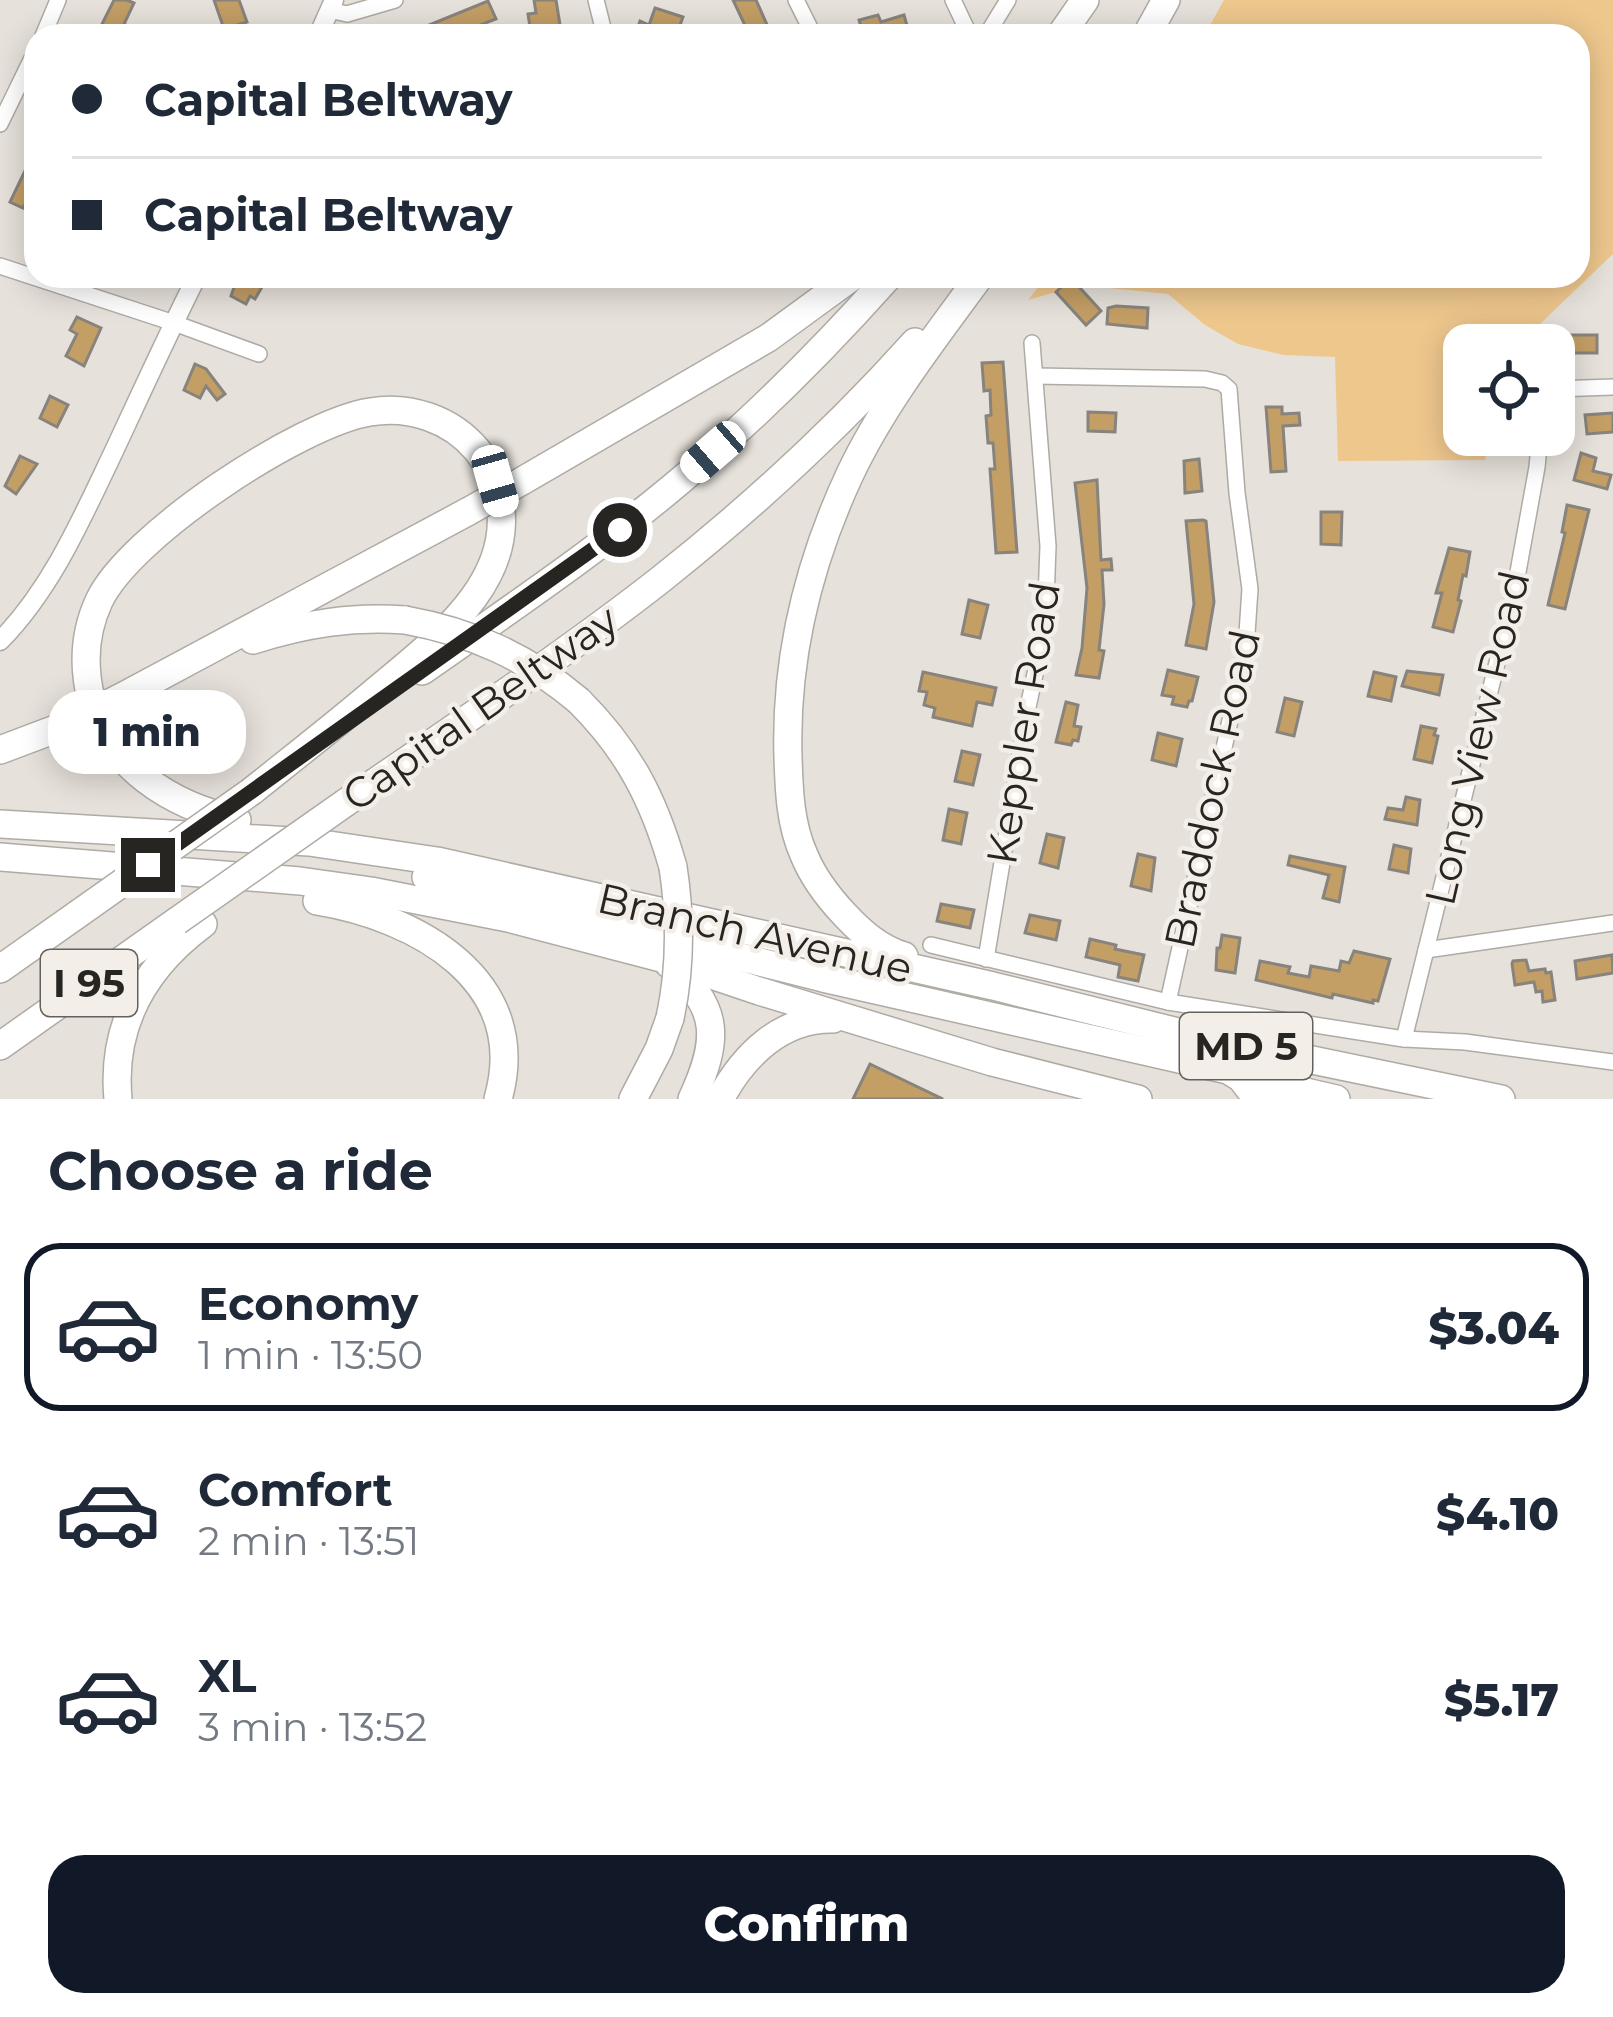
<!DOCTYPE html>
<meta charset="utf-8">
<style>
body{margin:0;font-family:Montserrat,sans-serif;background:#f6f6f7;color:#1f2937;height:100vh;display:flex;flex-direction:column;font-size:45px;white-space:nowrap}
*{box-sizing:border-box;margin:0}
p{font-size:39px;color:#747a83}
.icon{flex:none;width:66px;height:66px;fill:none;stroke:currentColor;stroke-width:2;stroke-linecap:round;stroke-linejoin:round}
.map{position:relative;height:1099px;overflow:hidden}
.drawer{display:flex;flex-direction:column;background:#fff;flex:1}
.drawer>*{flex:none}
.hud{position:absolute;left:24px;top:24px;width:1566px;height:264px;border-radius:36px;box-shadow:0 6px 30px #0003;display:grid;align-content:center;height:264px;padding:0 48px;background:#fff}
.tools{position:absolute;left:1443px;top:324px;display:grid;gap:24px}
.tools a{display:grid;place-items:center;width:132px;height:132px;border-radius:24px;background:#fff;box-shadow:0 6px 30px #0003;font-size:60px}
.end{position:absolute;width:54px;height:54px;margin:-27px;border:15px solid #272522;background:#fff;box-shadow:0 0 0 6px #fff}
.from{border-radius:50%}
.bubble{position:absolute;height:84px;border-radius:36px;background:#fff;box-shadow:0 6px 30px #0003;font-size:39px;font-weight:800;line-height:84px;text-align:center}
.car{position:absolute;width:36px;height:72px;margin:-36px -18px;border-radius:15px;box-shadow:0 0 9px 3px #0007;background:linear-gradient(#fff 24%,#345 0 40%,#fff 0 76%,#345 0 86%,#fff 0)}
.hud b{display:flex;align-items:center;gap:42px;height:114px;font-size:45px}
.hud b+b{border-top:3px solid #e0e1e3}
.hud i{width:30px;height:30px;background:#1f2937}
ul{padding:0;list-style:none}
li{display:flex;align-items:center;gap:36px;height:168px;margin:0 24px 18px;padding:0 24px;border:6px solid transparent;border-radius:36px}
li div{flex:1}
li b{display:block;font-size:45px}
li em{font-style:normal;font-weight:800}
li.selected{border-color:#111827}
li>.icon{width:108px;height:108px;stroke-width:1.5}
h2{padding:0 48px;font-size:54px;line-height:144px}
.action{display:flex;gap:24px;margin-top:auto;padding:24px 48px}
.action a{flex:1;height:138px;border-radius:36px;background:#111827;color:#fff;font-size:48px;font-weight:800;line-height:138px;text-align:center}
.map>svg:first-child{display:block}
.green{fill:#eec78d}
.building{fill:#c39e65;stroke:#88837d;stroke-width:3}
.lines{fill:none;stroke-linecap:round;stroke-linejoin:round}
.minor-casing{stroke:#afaba4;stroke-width:18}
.tertiary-casing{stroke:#afaba4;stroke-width:21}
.trunk-casing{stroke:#afaba4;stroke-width:30}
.motorway-casing{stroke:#afaba4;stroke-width:30}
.minor{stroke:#fff;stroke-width:15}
.tertiary{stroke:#fff;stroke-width:18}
.trunk{stroke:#fff;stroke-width:27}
.motorway{stroke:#fff;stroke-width:27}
.motorway-bridge-casing{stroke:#afaba4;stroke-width:30;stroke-linecap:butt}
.motorway-bridge{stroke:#fff;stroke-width:27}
.route{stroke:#272522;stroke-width:15}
.labels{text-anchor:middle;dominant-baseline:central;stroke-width:9;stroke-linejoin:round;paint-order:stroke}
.shield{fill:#f3eee7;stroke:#64615d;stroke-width:3}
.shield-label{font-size:39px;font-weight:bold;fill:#272522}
.street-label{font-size:42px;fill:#272522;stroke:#f3eee7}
</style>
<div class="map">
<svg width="1613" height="1099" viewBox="0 0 1613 1099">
<rect width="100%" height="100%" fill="#e6e1da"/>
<polygon class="green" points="1224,0 1613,0 1613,254 1518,345 1464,345 1464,435 1491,435 1485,460 1338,461 1335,357 1284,355 1238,344 1205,325 1168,294 1080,285 1028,300 1047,276 1578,276 1578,36 1204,36"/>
<g class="building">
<polygon points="114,0 127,0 134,3 124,24 130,27 126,36 107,36 98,32"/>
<polygon points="214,0 239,0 247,22 224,29"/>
<polygon points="534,0 556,0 561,31 539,34 537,26 530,27 528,14 536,13"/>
<polygon points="733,0 756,0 772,36 750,36"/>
<polygon points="488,1 496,19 452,36 434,36 429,25"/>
<polygon points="655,8 683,17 676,36 635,36 640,21 649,25"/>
<polygon points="878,15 881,22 904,15 910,36 864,36 859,20"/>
<polygon points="36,148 36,205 27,200 23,208 10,202"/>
<polygon points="238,276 260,276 255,284 262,287 255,299 250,296 246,304 231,296"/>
<polygon points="1071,278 1101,311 1086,325 1056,292"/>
<polygon points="1116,306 1148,308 1147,328 1107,324 1108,308"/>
<polygon points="77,317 101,328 84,366 66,356 77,334 70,330"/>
<rect x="1569" y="335" width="28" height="18"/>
<polygon points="1003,362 1017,552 996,553 990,469 995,469 993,443 988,443 986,416 991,415 990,390 984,391 982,363"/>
<polygon points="195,364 206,369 225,394 217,400 206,386 200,398 184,390"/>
<polygon points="50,396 68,405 57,427 40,418"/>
<polygon points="1266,407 1282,407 1282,414 1299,413 1300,425 1283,426 1286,471 1271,472"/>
<polygon points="1088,412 1116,413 1115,432 1088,431"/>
<polygon points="1613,413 1613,432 1587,434 1585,415"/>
<polygon points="1581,453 1596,458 1593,471 1611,475 1607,489 1574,480"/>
<polygon points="20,456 37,464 16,494 5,486"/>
<polygon points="1199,459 1202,491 1185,493 1184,461"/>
<polygon points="1097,480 1101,560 1111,559 1112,570 1102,570 1104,604 1099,650 1104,651 1099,678 1076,675 1082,648 1087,588 1075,483"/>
<polygon points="1567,505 1589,510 1565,609 1548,605 1565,533 1562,532"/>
<polygon points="1321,512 1342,512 1341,545 1321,544"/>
<polygon points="1203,520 1206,521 1214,602 1206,649 1186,645 1194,604 1186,521"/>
<polygon points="1449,548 1470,552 1466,576 1463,575 1458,600 1461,601 1453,632 1433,627 1442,593 1436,593"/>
<polygon points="969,600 988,605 980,638 962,634"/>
<polygon points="1168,670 1198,677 1192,701 1189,701 1187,707 1172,704 1174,697 1162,695"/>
<polygon points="1407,671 1443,675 1439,695 1402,686"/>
<polygon points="923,672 996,688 992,705 977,702 972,726 933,717 935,708 924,705 927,692 919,691"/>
<polygon points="1374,672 1396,677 1391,701 1368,696"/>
<polygon points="1285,698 1302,702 1294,736 1277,732"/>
<polygon points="1066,702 1078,705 1074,726 1081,727 1078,741 1073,740 1071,745 1056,742"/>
<polygon points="1421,726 1436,729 1434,735 1438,736 1432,763 1414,759"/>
<polygon points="1158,733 1182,739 1176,766 1152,760"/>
<polygon points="962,751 980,755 973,785 955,781"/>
<polygon points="1406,797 1420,800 1417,825 1385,819 1388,808 1403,810"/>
<polygon points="949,809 967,813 961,844 943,840"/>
<polygon points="1047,834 1064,838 1058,868 1040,863"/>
<polygon points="1394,845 1411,849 1408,873 1389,869"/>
<polygon points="1138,854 1155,858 1151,891 1131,886"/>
<polygon points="1290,856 1345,867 1339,902 1323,898 1329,875 1288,865"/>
<polygon points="941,904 974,910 970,928 937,921"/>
<polygon points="1030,915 1060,921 1056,940 1025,933"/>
<polygon points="1222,935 1240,938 1235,973 1216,970 1217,948 1220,948"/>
<polygon points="1090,939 1116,945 1115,949 1144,955 1138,981 1118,977 1120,965 1086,957"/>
<polygon points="1354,951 1390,959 1378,1001 1373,1000 1373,1003 1333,994 1332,998 1256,980 1260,961 1290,967 1288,973 1309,977 1311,966 1339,971 1341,961 1349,963"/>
<polygon points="1612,955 1613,973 1577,979 1575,961"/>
<polygon points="1526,960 1529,971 1545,969 1546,973 1551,972 1555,1000 1543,1002 1542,991 1536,992 1534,982 1515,985 1512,964 1513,961"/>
<polygon points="870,1064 943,1099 853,1099"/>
</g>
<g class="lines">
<defs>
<g id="minor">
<polyline points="596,0 605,36"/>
<polyline points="796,0 814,36"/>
<polyline points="953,0 970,36"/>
<polyline points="329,10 347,14 395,0"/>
<polyline points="43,36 58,0"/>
<polyline points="986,36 1008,0"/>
<polyline points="0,124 36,50"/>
<polyline points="0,266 174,323 259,354"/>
<polyline points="1035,376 1205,379 1222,383 1229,389 1237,493 1250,589 1246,648 1168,1002"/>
<polyline points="1554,389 1613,387"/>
<polyline points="931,945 1168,1002 1404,1039 1465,1042 1613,1062"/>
<polyline points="1426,950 1613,923"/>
<polyline points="986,959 1027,712 1045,627 1048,546 1032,343"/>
<polyline points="1404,1039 1514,594 1537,467 1540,435"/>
</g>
<g id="tertiary">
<polyline points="318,36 334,0"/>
<path d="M0,641C52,588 82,518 114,451C141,393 168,334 197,276"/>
</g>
<polyline id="trunk" points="1270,1091 1293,1089 1336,1099"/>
<g id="motorway">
<polyline points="1060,36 1085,0"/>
<polyline points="1146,36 1166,0"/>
<polyline points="522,481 768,338 853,276"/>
<path d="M253,640C305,624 351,616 405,620"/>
<path d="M422,671C509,610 598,550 680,481C755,418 824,349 889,276"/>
<polyline points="133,691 469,511"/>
<path d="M579,701C629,751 654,800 673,867"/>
<polyline points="0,750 69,724"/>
<path d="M345,803C450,730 559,659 660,580C751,508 837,429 915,342"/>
<path d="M237,820C172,806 109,767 91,699C83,666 84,633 99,601C129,536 300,423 370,412C409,405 451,419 477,450C486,461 493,476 497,490C523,580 431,644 372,694C333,727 292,759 252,791"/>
<polyline points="0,824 309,842 437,861 993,986 1186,1034 1501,1099"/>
<polyline points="0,857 300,881 371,891 508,918 661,958 759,991 992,1062 1138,1099"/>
<polyline points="426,877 823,978 1228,1070 1241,1078 1254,1095 1270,1091"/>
<path d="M317,901C416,917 532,980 498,1099"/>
<path d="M904,956C880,949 862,933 845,915C828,897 813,877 804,855C790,824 789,790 788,757C785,658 808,564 850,474C883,404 934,339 980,276"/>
<path d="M669,964C721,1007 719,1041 692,1099"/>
<polyline points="0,969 78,914"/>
<polyline points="0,1046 177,921"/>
<path d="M118,1099C111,1025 145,967 203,924"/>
<polyline points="633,1099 659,1049 670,1018"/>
<path d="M720,1099C744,1055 781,1018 833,1019"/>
</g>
</defs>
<use href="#minor" class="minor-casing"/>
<use href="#tertiary" class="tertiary-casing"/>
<use href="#trunk" class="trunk-casing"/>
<use href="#motorway" class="motorway-casing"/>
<use href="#minor" class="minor"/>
<use href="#tertiary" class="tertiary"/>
<use href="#trunk" class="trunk"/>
<use href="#motorway" class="motorway"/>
<defs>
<g id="motorway-bridge">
<polyline points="469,511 522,481"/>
<path d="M405,620C472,632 527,657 579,701"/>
<polyline points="69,724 133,691"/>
<polyline points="78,914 252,791"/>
<polyline points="177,921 345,803"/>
<path d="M670,1018C681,967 681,919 673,867"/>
</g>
</defs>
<use href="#motorway-bridge" class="motorway-bridge-casing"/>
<use href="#motorway-bridge" class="motorway-bridge"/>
</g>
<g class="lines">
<polyline class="route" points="148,865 620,530"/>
</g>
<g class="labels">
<g class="shield">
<rect x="41" y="950" width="96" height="66" rx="9"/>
<rect x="1180" y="1013" width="132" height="66" rx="9"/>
</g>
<g class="shield-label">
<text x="89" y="983">I 95</text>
<text x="1246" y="1046">MD 5</text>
</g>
<g class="street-label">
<text transform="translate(480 708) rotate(-35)">Capital Beltway</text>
<text transform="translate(1023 723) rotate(-81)">Keppler Road</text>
<text transform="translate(1477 738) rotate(-77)">Long View Road</text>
<text transform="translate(1212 789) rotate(-78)">Braddock Road</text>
<text transform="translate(755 933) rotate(13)">Branch Avenue</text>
</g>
</g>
</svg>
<div class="tools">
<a><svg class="icon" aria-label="locate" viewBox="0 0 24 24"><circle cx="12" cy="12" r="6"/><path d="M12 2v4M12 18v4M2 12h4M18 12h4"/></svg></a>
</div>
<i class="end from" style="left:620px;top:530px"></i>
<i class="end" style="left:148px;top:865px"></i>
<div class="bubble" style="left:48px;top:690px;width:198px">1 min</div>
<i class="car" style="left:713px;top:452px;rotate:229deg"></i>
<i class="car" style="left:495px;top:481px;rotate:164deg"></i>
<div class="hud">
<b><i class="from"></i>Capital Beltway</b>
<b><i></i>Capital Beltway</b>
</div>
</div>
<section class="drawer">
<h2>Choose a ride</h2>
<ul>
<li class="selected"><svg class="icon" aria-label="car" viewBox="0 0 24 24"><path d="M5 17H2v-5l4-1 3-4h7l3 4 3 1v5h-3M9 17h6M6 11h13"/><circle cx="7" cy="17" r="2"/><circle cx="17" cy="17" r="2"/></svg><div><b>Economy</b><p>1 min · 13:50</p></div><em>$3.04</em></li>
<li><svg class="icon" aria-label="car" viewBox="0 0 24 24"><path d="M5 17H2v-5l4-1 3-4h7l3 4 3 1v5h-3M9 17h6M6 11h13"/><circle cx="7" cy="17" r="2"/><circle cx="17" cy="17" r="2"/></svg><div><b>Comfort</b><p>2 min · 13:51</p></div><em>$4.10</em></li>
<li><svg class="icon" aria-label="car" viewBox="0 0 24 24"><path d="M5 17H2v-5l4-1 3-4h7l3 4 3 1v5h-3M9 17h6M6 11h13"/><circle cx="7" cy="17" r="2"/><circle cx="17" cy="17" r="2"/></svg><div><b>XL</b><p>3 min · 13:52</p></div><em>$5.17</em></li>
</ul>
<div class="action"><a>Confirm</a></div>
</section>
